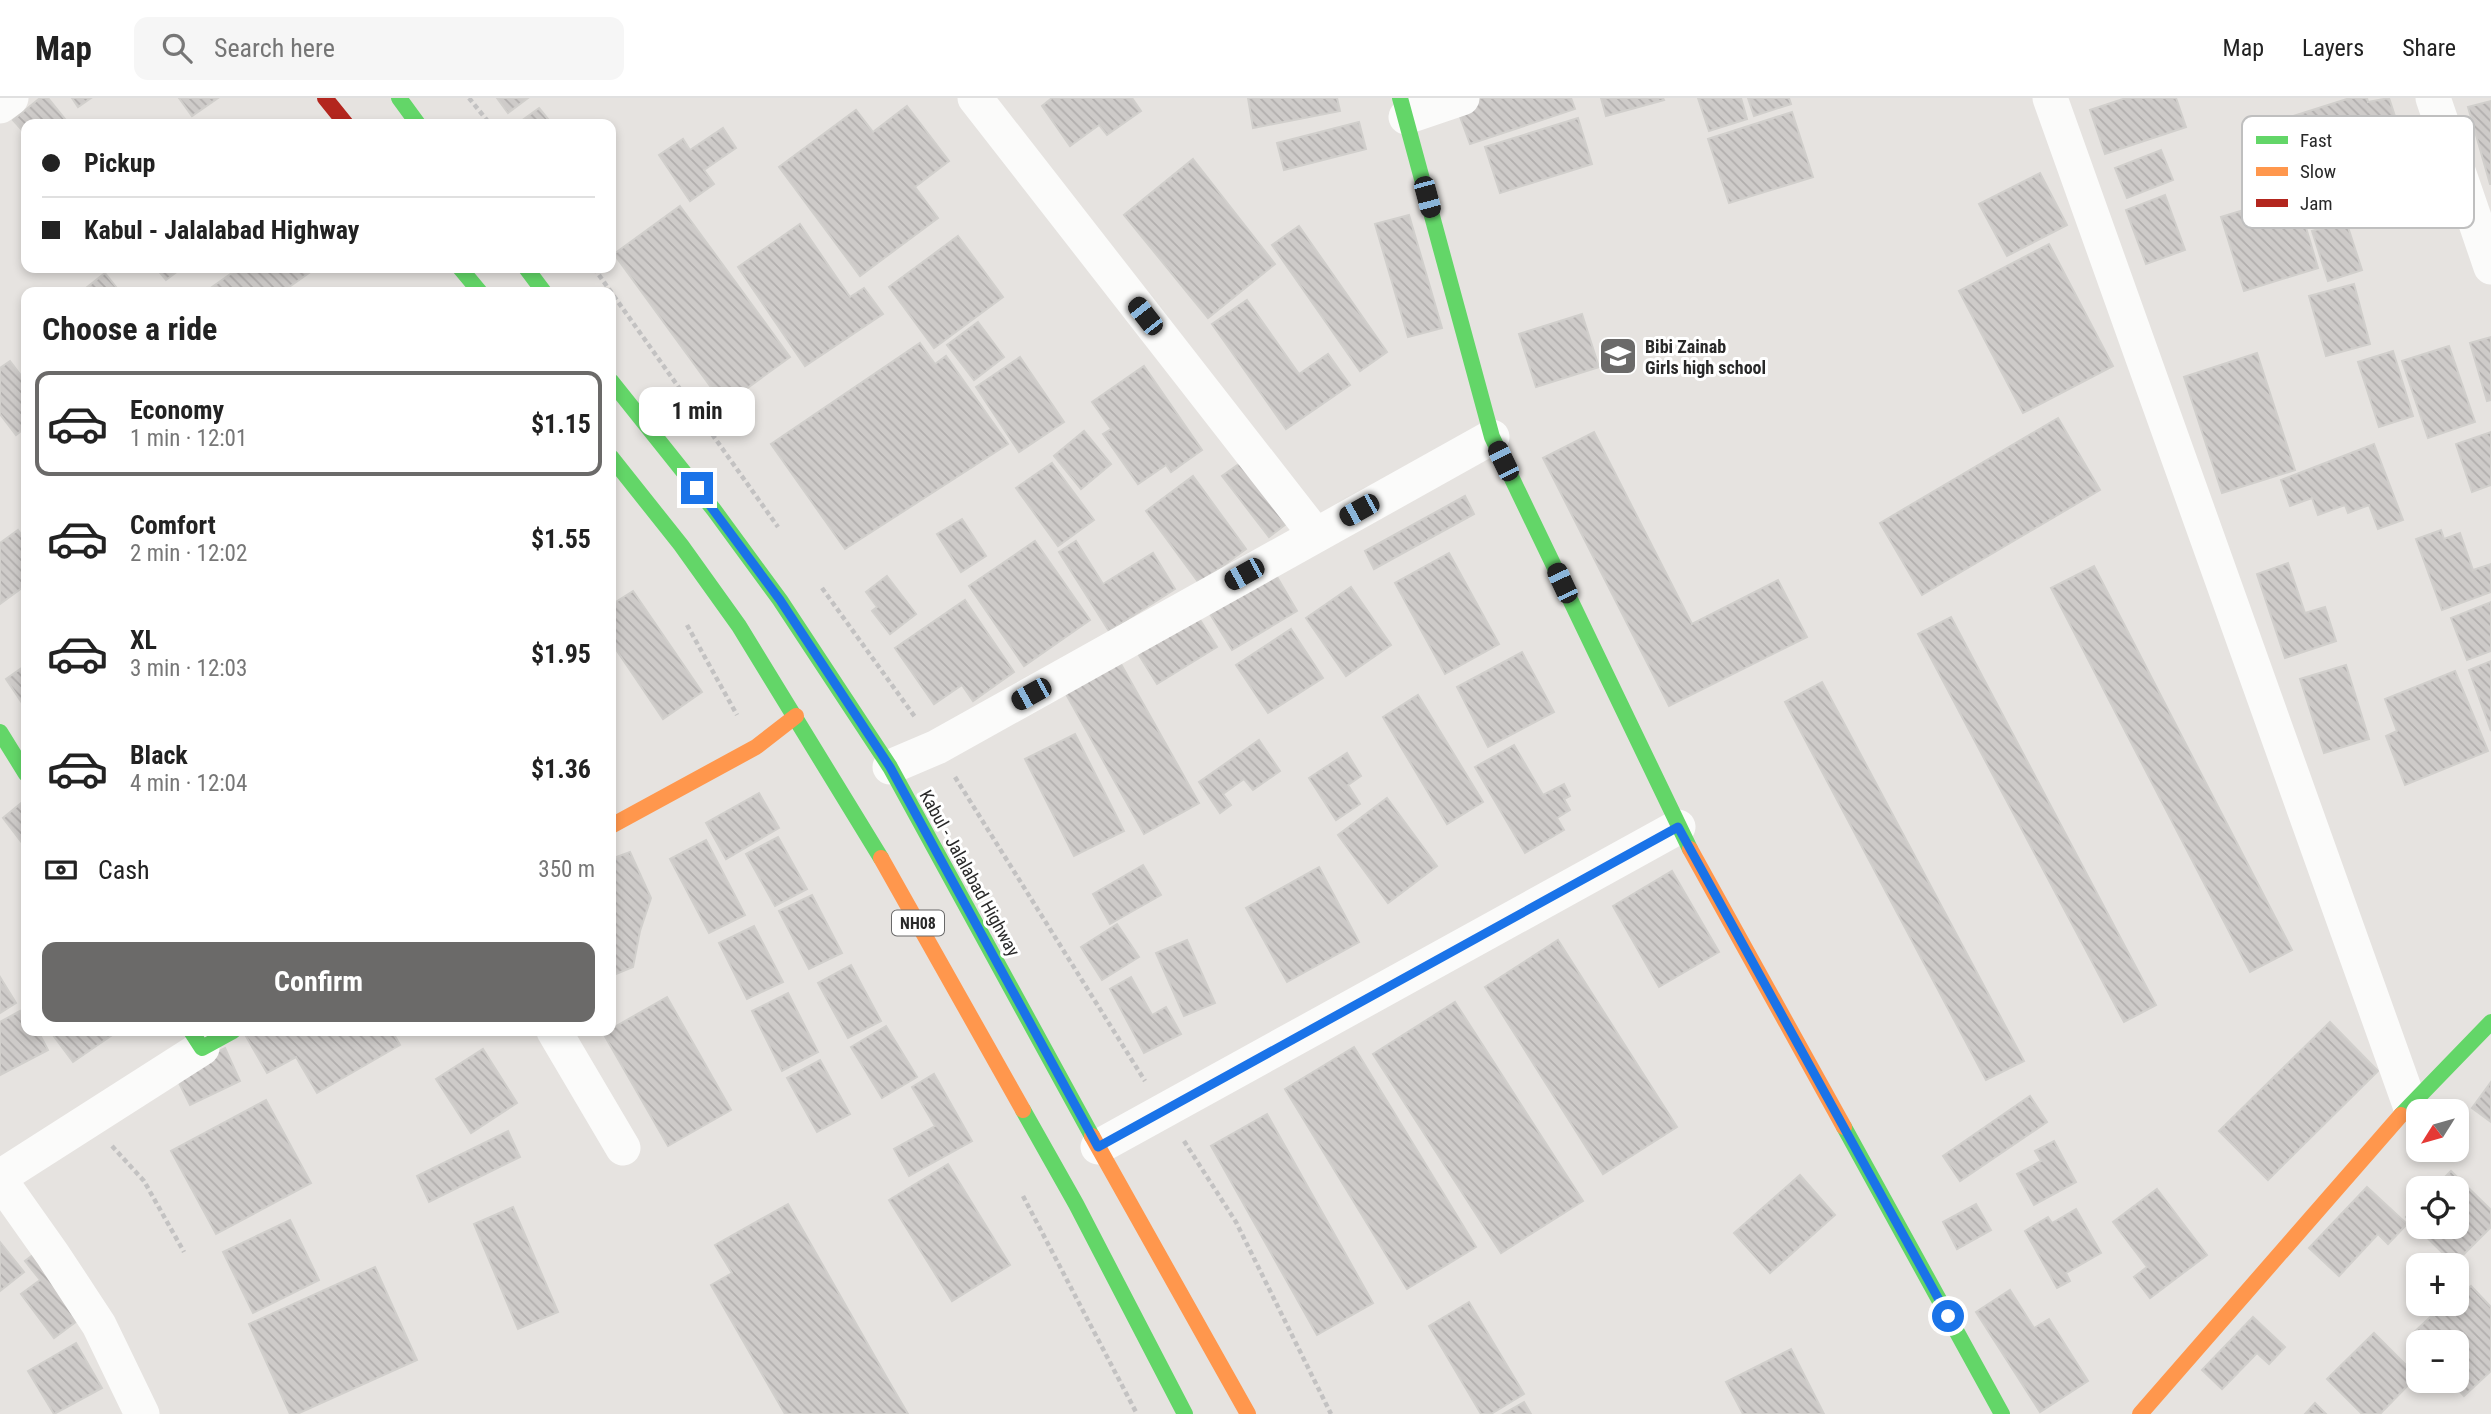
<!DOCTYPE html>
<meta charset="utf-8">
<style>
body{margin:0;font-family:"Roboto Condensed",sans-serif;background:#f6f6f6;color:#222;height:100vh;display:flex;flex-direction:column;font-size:26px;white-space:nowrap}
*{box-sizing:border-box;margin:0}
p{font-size:23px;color:#767676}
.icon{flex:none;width:38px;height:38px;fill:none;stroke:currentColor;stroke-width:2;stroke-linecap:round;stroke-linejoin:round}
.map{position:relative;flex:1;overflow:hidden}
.panel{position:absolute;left:21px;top:189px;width:595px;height:749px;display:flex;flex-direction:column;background:#fff;border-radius:14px;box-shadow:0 4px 10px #0003}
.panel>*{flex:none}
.banner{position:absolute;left:21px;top:21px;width:595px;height:154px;border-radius:14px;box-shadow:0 4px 10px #0003;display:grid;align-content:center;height:154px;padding:0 21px;background:#fff}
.needle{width:46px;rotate:233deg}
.tools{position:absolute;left:2406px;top:1001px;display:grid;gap:14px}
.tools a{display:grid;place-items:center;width:63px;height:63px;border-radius:14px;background:#fff;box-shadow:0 4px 10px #0003;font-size:35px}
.end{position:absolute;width:32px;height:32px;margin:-16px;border:9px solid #1a73e8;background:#fff;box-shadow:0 0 0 4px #fff}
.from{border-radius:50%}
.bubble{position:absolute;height:49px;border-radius:14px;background:#fff;box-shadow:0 4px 10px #0003;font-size:23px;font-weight:700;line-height:49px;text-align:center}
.car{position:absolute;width:21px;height:42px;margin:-21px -10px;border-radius:9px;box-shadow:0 0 5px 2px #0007;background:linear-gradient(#222 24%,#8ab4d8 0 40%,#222 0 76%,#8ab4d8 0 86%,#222 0)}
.banner b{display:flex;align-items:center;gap:24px;height:66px;font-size:26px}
.banner b+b{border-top:2px solid #e0e0e0}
.banner i{width:18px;height:18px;background:#222}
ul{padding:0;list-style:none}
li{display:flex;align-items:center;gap:21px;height:105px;margin:0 14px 10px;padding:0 7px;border:4px solid transparent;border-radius:14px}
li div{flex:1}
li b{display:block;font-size:26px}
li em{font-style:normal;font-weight:700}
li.on{border-color:#6b6a69}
li>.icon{width:63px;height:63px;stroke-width:1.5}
h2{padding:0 21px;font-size:32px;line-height:84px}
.pay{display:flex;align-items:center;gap:18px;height:77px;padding:0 21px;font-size:26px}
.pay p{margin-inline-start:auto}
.primary-button{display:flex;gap:14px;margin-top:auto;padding:14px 21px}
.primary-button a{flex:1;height:80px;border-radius:14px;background:#6b6a69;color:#fff;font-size:28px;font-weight:700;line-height:80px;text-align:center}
header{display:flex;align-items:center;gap:42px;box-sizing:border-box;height:98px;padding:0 35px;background:#fff;border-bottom:2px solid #e0e0e0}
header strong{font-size:33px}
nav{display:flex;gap:38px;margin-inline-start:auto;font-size:24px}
.search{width:490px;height:63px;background:#f6f6f6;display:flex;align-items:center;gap:18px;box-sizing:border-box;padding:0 24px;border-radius:14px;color:#767676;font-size:26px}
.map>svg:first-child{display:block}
.building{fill:url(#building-back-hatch);stroke:#d1cfcc;stroke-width:2}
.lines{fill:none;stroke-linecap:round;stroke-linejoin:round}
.path{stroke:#c3c2c2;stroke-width:4.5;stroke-dasharray:5 3.5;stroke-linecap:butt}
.street{stroke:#fbfbfa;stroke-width:35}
.fast{stroke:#63d668;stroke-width:16}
.slow{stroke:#ff974d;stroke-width:16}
.jam{stroke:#b3261e;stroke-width:16}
.route{stroke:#1a73e8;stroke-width:9}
.labels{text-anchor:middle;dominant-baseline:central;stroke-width:6;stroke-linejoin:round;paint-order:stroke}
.shield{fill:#fff;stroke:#696969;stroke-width:2}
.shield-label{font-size:16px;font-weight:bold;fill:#292929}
.poi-label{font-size:18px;font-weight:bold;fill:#292929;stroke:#fff;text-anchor:start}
.street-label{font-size:18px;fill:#292929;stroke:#fff}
.key{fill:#fff;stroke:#bfbfbf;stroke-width:2}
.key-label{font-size:19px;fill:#292929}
</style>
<header>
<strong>Map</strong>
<div class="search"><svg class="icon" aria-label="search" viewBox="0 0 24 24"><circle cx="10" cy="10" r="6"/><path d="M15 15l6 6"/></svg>Search here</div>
<nav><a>Map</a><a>Layers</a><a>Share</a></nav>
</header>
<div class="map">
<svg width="2491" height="1316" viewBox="0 0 2491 1316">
<defs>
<pattern id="building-back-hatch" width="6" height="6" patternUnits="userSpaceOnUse" patternTransform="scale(1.75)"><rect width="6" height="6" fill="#cecbc9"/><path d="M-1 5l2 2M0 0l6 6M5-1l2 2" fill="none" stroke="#b1aead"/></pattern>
</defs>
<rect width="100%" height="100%" fill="#e6e3e0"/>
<g class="building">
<polygon points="40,0 48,0 69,26 26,26 22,32 13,22"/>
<polygon points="72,0 91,0 78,9"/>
<polygon points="179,0 218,0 192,18"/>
<polygon points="497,0 528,0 508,15"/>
<polygon points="1052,0 1132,0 1141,13 1107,37 1099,27 1070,48 1042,8"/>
<polygon points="1248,0 1337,0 1340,13 1253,30"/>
<polygon points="1470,0 1571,0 1575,11 1470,46 1455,5"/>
<polygon points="1601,0 1663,0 1664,2 1606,18"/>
<polygon points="1698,0 1741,0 1747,21 1709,33"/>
<polygon points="1748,0 1789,0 1791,6 1754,18"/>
<polygon points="2126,0 2176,0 2186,29 2105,56 2090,12"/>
<polygon points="2350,0 2367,0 2368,4 2389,0 2410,64 2311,96 2287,20"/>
<polygon points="2491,3 2491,86 2490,86 2468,9"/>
<polygon points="907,8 949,63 915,89 938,120 860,178 779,69 856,12 873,34"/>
<polygon points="539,10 552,26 517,26"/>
<polygon points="1792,14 1813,79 1729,105 1708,41"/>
<polygon points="1578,20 1592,66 1500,95 1485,49"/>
<polygon points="1359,24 1366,51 1284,72 1277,45"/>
<polygon points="723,30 736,50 704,72 714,86 690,103 659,57 683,41 690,52"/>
<polygon points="2161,52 2173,82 2127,100 2115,70"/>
<polygon points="1193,61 1275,166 1208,220 1124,117"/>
<polygon points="2040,75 2067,127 2007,158 1979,106"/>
<polygon points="2296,96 2318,170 2244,193 2221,119"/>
<polygon points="2165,97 2185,152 2146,166 2126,112"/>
<polygon points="680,108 790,259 724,307 614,156"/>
<polygon points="1409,117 1442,230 1408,239 1375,126"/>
<polygon points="2346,123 2362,172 2328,183 2312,133"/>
<polygon points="800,126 850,199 864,190 883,216 805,268 738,169"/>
<polygon points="1299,128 1387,254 1360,273 1272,147"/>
<polygon points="958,138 1003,199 934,250 889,189"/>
<polygon points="2049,146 2113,268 2023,315 1959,193"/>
<polygon points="156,170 182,170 166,182"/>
<polygon points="239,170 316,170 282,194 205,194"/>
<polygon points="105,175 120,194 81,194"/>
<polygon points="2354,186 2370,246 2326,258 2309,198"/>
<polygon points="1247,202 1299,276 1328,256 1350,287 1286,331 1212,226"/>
<polygon points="1582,216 1599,269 1536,289 1519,236"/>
<polygon points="978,224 1004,259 974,282 947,247"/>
<polygon points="2491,239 2491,302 2487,303 2470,245"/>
<polygon points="920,245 935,266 946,258 1008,346 845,451 771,346"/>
<polygon points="2449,248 2475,324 2428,340 2402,263"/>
<polygon points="2393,253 2413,318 2379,329 2358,264"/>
<polygon points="2257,255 2295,372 2222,395 2184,279"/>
<polygon points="1020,259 1064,324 1019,354 976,289"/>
<polygon points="10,263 26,284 26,329 16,337 0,316 0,270"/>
<polygon points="1144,268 1202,352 1171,374 1166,367 1138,386 1103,336 1111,331 1092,304"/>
<polygon points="2058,320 2100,392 1922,497 1880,425"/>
<polygon points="1084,333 1111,366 1081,391 1054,358"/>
<polygon points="1594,334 1692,526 1778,482 1807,539 1669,608 1543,360"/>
<polygon points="2491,334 2491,387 2472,394 2456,346"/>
<polygon points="2374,346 2403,422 2378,431 2369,407 2348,415 2345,407 2318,417 2312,400 2290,408 2281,382"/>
<polygon points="1243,363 1290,423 1269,439 1222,378"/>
<polygon points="1052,365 1094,422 1058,448 1016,390"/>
<polygon points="1193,378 1246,451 1199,485 1146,413"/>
<polygon points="1465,398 1474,416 1374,471 1365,453"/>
<polygon points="962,421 986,458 961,474 937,436"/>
<polygon points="18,432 26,443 26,487 0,506 0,445"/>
<polygon points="2441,432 2444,441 2460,435 2473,472 2491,466 2491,494 2442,512 2416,441"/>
<polygon points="1035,443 1090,522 1024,568 969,488"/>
<polygon points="1076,443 1103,486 1153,455 1175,491 1109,533 1059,454"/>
<polygon points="1449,455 1499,546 1445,576 1395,485"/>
<polygon points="2288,465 2305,515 2325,509 2336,543 2285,560 2257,476"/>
<polygon points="2094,468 2292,852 2250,874 2051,490"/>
<polygon points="1273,472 1297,513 1232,552 1207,511"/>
<polygon points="887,478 916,516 890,536 872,513 877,509 866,494"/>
<polygon points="1351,489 1391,547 1346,578 1306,520"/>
<polygon points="633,493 702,594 663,621 611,544 611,507"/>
<polygon points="965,502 1014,574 973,603 962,587 934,606 895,550"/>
<polygon points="2491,504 2491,553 2467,562 2451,520"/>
<polygon points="1192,509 1217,549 1157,586 1132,546"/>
<polygon points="1951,519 2156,907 2124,924 1918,536"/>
<polygon points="1291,531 1323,580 1268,615 1236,567"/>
<polygon points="1522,554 1554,614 1488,649 1457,589"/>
<polygon points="1117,559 1199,705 1144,736 1062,589"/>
<polygon points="2491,563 2491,633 2469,572"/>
<polygon points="26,567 26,611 6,581"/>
<polygon points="2346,567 2369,641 2324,655 2300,581"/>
<polygon points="2455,573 2488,653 2405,687 2386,638 2397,633 2385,601"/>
<polygon points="1822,584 2024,963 1986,982 1785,604"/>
<polygon points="1418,597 1483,704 1447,726 1383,619"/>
<polygon points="1075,636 1124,733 1074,758 1025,661"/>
<polygon points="1259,642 1280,673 1253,692 1244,681 1223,696 1231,707 1220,715 1199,684"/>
<polygon points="1514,647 1543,697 1564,686 1570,698 1564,701 1570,712 1557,720 1564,732 1525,755 1475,669"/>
<polygon points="1347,655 1361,678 1348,687 1360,706 1336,722 1309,680"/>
<polygon points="759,695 779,730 726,761 706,725"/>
<polygon points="1387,700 1437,768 1388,805 1338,737"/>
<polygon points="26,701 26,750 3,720"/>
<polygon points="778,739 807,791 775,808 746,756"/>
<polygon points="706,742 745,817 709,835 670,761"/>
<polygon points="630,754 651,800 640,833 633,869 611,878 611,761"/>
<polygon points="1143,767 1161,797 1110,826 1093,796"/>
<polygon points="1319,769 1359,844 1287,884 1246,810"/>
<polygon points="1672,773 1719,854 1659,889 1613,808"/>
<polygon points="812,797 842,855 809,871 779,813"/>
<polygon points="1117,826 1139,859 1102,882 1081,849"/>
<polygon points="754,828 783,884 747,901 719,845"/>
<polygon points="1187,842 1215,905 1184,918 1156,855"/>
<polygon points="1558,842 1677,1029 1603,1076 1485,889"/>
<polygon points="851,867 881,923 848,940 818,885"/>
<polygon points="0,879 16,905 0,915"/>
<polygon points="1131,879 1152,917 1166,909 1181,936 1144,955 1110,891"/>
<polygon points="788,895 818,954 782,973 752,913"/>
<polygon points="667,899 731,1012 668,1048 603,935 611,933 611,931"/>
<polygon points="1455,904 1583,1103 1501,1155 1373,956"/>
<polygon points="20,913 26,925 26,933 32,935 38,933 48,952 0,977 0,924"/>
<polygon points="2330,924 2378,973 2268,1082 2219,1033"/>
<polygon points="886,928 917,979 882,1000 851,949"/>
<polygon points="50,933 118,933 73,964"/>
<polygon points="243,933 392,933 400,947 317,995 296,959 267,975"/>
<polygon points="1354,949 1476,1149 1407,1191 1285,991"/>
<polygon points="225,950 240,983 190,1007 174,975"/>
<polygon points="483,951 517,1005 471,1035 436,981"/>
<polygon points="820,962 850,1016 817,1034 787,980"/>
<polygon points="934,976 972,1043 909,1078 894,1051 935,1028 912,989"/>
<polygon points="2491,984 2491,1024 2472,1010"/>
<polygon points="2030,998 2047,1024 1960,1083 1943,1058"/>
<polygon points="266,1002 311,1085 216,1136 171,1053"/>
<polygon points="1267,1016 1373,1205 1317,1237 1211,1048"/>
<polygon points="508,1033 520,1059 429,1104 417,1078"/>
<polygon points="2054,1043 2076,1084 2034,1107 2017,1076 2041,1063 2035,1053"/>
<polygon points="948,1066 1010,1167 952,1203 889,1102"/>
<polygon points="2451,1073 2491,1112 2491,1129 2454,1166 2406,1119 2418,1106 2418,1129 2457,1129 2457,1090 2434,1090"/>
<polygon points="1800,1077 1835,1117 1770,1175 1734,1135"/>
<polygon points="2367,1089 2407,1126 2388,1146 2378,1136 2339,1178 2309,1150"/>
<polygon points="2157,1091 2207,1157 2150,1200 2134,1179 2147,1169 2113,1124"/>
<polygon points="788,1106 887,1280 908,1316 785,1316 711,1187 732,1175 715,1147"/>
<polygon points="1976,1106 1991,1132 1957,1151 1943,1124"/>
<polygon points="513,1109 558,1214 518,1231 474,1126"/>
<polygon points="2076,1111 2101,1155 2066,1175 2070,1183 2057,1190 2025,1133 2048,1119 2052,1125"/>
<polygon points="290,1122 319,1182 253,1215 223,1154"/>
<polygon points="0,1144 24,1174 0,1193"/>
<polygon points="41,1151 89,1214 54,1240 21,1196 40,1182 25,1163"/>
<polygon points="375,1169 417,1262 297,1316 290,1316 249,1226"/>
<polygon points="2471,1188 2491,1209 2491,1273 2464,1298 2451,1283 2457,1283 2457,1244 2418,1244 2418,1247 2410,1238 2444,1206 2457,1206 2457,1200"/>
<polygon points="2010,1192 2034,1230 2049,1221 2088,1283 2040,1314 1976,1214"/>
<polygon points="1469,1204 1524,1296 1491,1316 1481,1316 1429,1228"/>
<polygon points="2253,1219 2285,1249 2269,1266 2257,1255 2222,1291 2202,1272"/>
<polygon points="2374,1235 2417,1278 2380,1316 2362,1316 2327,1281"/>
<polygon points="76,1245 102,1290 54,1316 28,1273"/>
<polygon points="1791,1251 1824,1316 1743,1316 1726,1284"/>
<polygon points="1524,1304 1531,1316 1503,1316"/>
<polygon points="2315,1305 2326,1316 2305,1316"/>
</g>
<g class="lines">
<g class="path">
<polyline points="469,0 490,26"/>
<polyline points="594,170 778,429"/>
<polyline points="822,490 915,619"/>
<polyline points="687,527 737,617"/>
<polyline points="955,679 1145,983"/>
<polyline points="1184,1043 1236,1124 1331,1316"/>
<polyline points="112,1048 144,1083 184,1154"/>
<polyline points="1023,1098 1137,1316"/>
</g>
<g class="street">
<polyline points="975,0 1315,436"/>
<polyline points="2050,0 2410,1007"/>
<polyline points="2433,0 2491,169"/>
<polyline points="0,8 11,0"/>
<polyline points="1406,19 1462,0"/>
<polyline points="890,669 937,649 1492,339"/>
<polyline points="554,933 623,1050"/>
<polyline points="1098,1049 1678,729"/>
<polyline points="0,1079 202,950"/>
<polyline points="0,1082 53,1157 99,1227 142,1316"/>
</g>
<g class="fast">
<polyline points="399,0 418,26"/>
<polyline points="1400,0 1492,339 1690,751"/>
<polyline points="460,170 480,194"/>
<polyline points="526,170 544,194"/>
<polyline points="611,283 714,412 780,502 890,669 1092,1038"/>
<polyline points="611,359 681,447 739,528 881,760"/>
<polyline points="0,634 26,676"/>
<polyline points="191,933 202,950 233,933"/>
<polyline points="1023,1012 1076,1106 1185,1316"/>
<polyline points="2401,1017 2491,924"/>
<polyline points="1844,1029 2002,1316"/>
</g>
<g class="slow">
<polyline points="611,728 756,649 796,618"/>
<polyline points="1690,751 1844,1029"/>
<polyline points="881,760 1023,1012"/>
<polyline points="1092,1038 1248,1316"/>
<polyline points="2140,1316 2401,1017"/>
</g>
<polyline class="jam" points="325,0 346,26"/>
</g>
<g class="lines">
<polyline class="route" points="697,390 780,502 890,669 1098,1049 1678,729 1948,1218"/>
</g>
<defs>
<symbol id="school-square" viewBox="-11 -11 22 22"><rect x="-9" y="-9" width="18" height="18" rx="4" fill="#6b6a69" stroke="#fff"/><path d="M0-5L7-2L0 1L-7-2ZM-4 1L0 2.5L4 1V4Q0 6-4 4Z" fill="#fff"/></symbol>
</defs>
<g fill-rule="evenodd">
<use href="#school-square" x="1596" y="236" width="44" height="44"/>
</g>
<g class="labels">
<rect class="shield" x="892" y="812.5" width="52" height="25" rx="5"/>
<g class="shield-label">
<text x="918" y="825">NH08</text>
</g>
<g class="poi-label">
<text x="1645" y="248">Bibi Zainab<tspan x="1645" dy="21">Girls high school</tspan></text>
</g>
<g class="street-label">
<text transform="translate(970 775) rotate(61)">Kabul - Jalalabad Highway</text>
</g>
</g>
<rect x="2242" y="18" width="232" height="112" rx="10" class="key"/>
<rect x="2256" y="38" width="32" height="8" fill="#63d668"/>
<rect x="2256" y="69" width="32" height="9" fill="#ff974d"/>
<rect x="2256" y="101" width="32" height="8" fill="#b3261e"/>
<g class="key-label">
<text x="2300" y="49">Fast</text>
<text x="2300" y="80">Slow</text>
<text x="2300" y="112">Jam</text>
</g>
</svg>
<div class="tools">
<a><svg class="needle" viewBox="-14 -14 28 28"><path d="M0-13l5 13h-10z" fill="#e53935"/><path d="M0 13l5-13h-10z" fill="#767676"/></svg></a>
<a><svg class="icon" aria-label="locate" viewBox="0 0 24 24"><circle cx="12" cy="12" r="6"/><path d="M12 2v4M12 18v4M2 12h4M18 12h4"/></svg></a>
<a>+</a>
<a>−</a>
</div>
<i class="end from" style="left:1948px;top:1218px"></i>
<i class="end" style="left:697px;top:390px"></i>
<div class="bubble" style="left:639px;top:289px;width:116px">1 min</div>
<i class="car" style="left:1427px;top:99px;rotate:165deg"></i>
<i class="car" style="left:1145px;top:218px;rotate:322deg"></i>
<i class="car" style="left:1503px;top:363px;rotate:334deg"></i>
<i class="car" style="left:1359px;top:412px;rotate:241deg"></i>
<i class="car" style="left:1244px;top:476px;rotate:241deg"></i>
<i class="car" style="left:1562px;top:485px;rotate:335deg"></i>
<i class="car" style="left:1031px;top:596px;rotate:241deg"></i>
<div class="banner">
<b><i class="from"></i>Pickup</b>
<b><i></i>Kabul - Jalalabad Highway</b>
</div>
<section class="panel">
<h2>Choose a ride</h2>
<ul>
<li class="on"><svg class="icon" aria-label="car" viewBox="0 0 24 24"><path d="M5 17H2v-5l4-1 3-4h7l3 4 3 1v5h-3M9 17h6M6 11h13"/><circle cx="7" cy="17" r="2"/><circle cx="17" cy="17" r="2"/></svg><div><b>Economy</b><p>1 min · 12:01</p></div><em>$1.15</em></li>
<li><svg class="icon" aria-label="car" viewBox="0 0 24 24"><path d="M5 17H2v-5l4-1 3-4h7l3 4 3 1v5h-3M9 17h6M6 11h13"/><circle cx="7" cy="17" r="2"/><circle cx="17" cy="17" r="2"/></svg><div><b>Comfort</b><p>2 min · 12:02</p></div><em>$1.55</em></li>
<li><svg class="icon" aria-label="car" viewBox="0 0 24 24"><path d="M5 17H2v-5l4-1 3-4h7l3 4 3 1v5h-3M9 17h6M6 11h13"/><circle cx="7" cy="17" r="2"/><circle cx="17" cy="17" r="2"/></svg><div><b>XL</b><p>3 min · 12:03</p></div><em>$1.95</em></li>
<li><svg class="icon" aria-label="car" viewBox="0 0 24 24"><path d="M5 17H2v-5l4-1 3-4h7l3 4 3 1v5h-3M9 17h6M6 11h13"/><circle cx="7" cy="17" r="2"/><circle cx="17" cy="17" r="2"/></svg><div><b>Black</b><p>4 min · 12:04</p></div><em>$1.36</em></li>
</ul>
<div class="pay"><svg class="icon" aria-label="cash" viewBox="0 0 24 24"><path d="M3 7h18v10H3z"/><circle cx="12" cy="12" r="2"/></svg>Cash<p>350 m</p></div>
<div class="primary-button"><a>Confirm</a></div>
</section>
</div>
